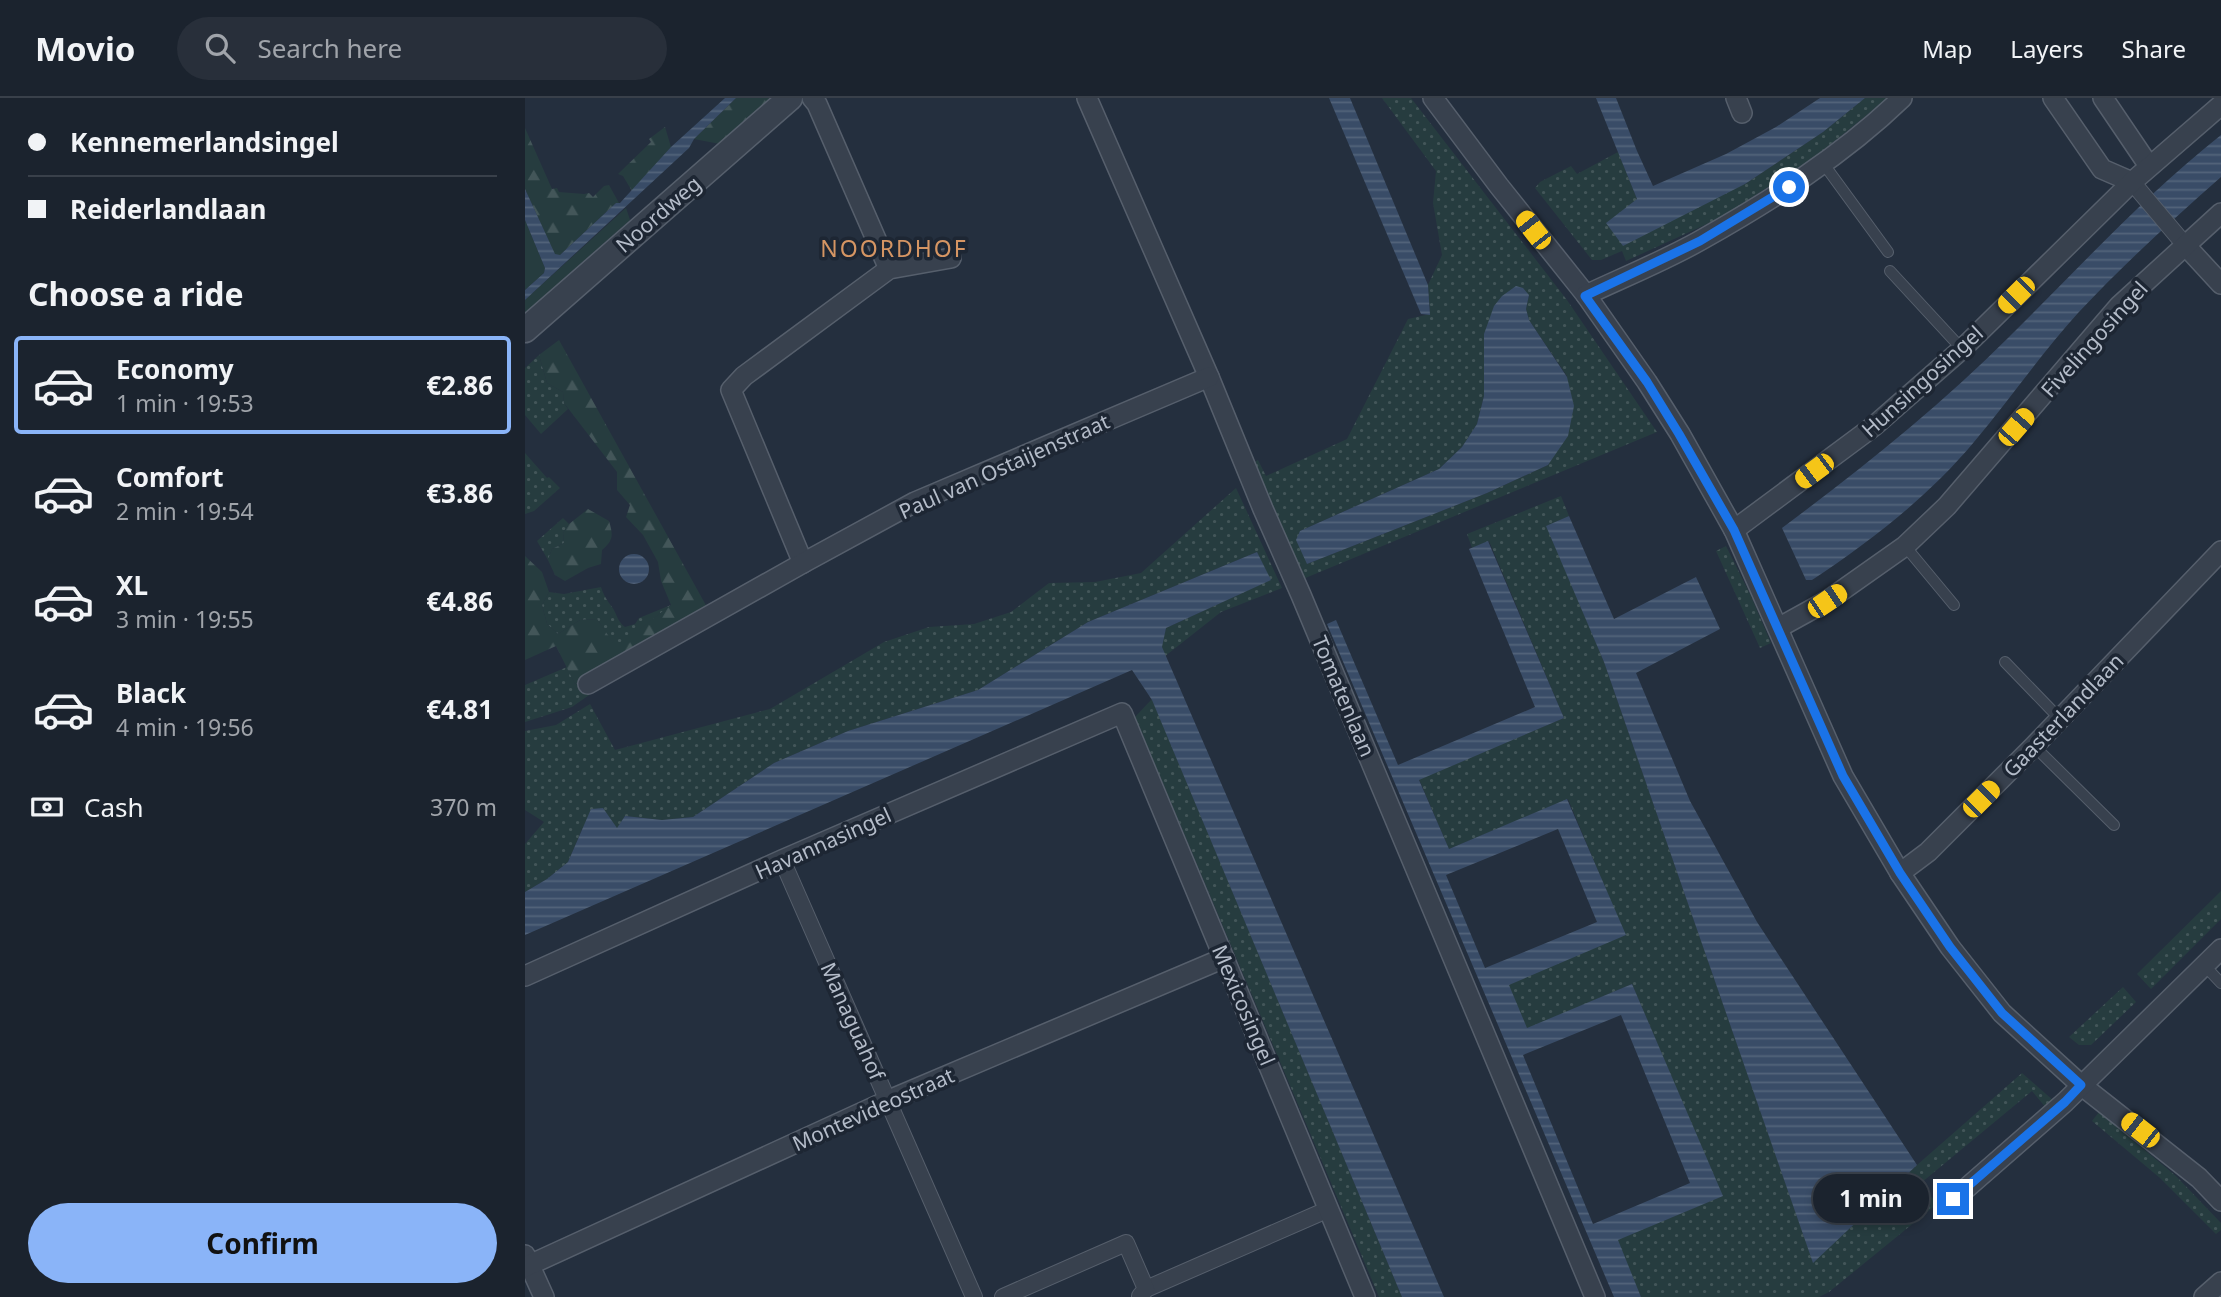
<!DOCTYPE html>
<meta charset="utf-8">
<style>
body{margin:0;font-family:"Noto Sans",sans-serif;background:#282f3a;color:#f1f3f6;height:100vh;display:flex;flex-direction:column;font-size:26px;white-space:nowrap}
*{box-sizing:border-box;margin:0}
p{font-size:23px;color:#a0a4aa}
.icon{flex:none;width:38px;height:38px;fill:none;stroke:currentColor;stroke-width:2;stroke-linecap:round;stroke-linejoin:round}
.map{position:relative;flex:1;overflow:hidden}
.side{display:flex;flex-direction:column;background:#1b232e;width:525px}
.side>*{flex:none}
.banner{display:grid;align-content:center;height:154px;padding:0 28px;background:#1b232e}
.end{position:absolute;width:32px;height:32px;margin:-16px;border:9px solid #1a73e8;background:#fff;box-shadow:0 0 0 4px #fff}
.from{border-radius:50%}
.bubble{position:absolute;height:49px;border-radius:24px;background:#1b232e;box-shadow:0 4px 10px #0003,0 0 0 2px #39404a;font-size:23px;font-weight:700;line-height:49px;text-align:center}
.car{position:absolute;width:21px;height:42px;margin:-21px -10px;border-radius:9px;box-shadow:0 0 5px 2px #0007;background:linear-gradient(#f5c518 24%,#345 0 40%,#f5c518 0 76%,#345 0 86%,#f5c518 0)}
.banner b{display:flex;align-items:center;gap:24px;height:66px;font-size:26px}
.banner b+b{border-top:2px solid #39404a}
.banner i{width:18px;height:18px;background:#f1f3f6}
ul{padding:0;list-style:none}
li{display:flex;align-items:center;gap:21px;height:98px;margin:0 14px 10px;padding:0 14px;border:4px solid transparent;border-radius:7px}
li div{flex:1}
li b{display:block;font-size:26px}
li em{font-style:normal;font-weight:700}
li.active{border-color:#8ab4f8}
li>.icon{width:63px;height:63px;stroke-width:1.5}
h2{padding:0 28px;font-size:32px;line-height:84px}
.pay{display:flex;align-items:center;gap:18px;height:77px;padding:0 28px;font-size:26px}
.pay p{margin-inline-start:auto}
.action{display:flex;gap:14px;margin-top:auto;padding:14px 28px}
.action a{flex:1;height:80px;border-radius:42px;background:#8ab4f8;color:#111;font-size:28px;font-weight:700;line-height:80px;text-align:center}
header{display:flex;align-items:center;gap:42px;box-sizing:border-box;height:98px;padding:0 35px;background:#1b232e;border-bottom:2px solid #39404a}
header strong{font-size:33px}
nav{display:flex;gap:38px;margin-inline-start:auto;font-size:24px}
.search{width:490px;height:63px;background:#282f3a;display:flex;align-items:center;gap:18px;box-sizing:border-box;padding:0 24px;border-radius:38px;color:#a0a4aa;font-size:26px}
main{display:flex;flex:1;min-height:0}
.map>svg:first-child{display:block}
.grass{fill:url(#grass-dots);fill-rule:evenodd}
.forest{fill:url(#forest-firs)}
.pitch{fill:#263c3f}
.water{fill:url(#water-rules);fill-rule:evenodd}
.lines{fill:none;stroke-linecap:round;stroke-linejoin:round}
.service-casing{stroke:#565f6c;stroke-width:12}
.pedestrian-casing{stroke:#565f6c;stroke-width:18}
.minor-casing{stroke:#565f6c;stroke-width:22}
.tertiary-casing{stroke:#565f6c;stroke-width:27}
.service{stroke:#38414e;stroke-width:10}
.pedestrian{stroke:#38414e;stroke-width:16}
.minor{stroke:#38414e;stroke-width:19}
.tertiary{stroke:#38414e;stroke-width:24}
.route{stroke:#1a73e8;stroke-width:9}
.labels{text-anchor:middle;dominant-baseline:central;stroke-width:7;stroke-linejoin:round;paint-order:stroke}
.street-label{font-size:21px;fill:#b4bcc9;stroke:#1d2633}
.neighbourhood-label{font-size:23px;letter-spacing:2px;fill:#d59563;stroke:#1d2633}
</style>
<header>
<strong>Movio</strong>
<div class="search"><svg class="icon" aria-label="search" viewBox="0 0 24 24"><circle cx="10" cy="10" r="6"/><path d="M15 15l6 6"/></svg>Search here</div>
<nav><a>Map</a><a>Layers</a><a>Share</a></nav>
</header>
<main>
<section class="side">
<div class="banner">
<b><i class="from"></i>Kennemerlandsingel</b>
<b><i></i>Reiderlandlaan</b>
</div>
<h2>Choose a ride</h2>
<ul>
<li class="active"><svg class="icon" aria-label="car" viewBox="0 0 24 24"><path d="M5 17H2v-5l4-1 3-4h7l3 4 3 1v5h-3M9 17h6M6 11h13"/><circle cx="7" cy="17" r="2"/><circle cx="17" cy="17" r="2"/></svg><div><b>Economy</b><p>1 min · 19:53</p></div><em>€2.86</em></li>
<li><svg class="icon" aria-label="car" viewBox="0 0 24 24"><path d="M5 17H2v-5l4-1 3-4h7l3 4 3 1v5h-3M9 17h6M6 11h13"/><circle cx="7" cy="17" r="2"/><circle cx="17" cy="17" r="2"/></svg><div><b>Comfort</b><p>2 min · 19:54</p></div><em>€3.86</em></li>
<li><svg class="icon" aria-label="car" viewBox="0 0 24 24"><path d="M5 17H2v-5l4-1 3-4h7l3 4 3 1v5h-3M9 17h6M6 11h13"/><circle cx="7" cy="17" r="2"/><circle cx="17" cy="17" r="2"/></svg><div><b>XL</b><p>3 min · 19:55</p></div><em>€4.86</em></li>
<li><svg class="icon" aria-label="car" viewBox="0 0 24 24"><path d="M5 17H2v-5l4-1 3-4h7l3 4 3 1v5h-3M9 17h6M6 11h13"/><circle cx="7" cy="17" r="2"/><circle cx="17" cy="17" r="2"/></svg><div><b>Black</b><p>4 min · 19:56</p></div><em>€4.81</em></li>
</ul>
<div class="pay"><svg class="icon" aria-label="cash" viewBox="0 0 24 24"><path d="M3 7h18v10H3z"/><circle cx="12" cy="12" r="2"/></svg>Cash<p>370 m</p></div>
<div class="action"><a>Confirm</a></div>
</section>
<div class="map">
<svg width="1696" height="1199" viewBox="0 0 1696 1199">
<defs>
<pattern id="grass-dots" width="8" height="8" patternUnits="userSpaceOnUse" patternTransform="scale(1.75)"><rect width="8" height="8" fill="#263c3f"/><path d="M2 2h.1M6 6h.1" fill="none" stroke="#435659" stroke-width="1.8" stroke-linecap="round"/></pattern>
<pattern id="forest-firs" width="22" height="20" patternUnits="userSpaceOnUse" patternTransform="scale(1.75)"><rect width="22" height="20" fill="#263c3f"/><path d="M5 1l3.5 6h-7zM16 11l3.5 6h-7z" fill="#435659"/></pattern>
<pattern id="water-rules" width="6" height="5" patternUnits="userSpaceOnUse" patternTransform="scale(1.75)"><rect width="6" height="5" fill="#394c67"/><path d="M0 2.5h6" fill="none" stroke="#53647b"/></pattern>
</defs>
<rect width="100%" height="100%" fill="#242f3e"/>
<g class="grass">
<path d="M857,0H886L1042,202L1132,334L778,481L727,365L733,362L741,378L822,341L883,221L905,216L903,187L917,157L908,105L911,73ZM1004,197L1001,211L1004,222L1042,278L1023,367L962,395L782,466L775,433L914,371L937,349L952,326L959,298L960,268Z"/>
<polygon points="1340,0 1363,0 1291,58 1195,120 1101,163 1097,153 1076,162 1067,162 1010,90 1015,84 1046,68 1052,76 1093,54 1112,101 1220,86 1298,34"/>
<polygon points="14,257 22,285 38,294 39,305 43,311 16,336 0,317 0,270"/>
<polygon points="0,355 22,380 24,379 35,390 9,413 0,416"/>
<polygon points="711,390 757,490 696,514 639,559 636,549 641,530 745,482 732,454 563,524 453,592 323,633 249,665 168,719 137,722 100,718 82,748 57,731 43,764 22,781 0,794 0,746 19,724 0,712 0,633 31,627 65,606 90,652 245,611 359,544 404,529 449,526 486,514 524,485 570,484 616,475"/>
<polygon points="1036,398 1044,418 1022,428 1079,564 1288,1164 1392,1067 1497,975 1529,1003 1521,1010 1507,993 1396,1085 1412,1106 1304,1194 1294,1199 1116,1199 1092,1142 1197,1098 1107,886 1002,931 983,886 1100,837 1043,701 924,751 894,681 1039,620 964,443 947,450 942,436"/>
<polygon points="38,420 44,426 38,435 39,445 27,451 23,462 12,443"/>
<polygon points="1201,448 1225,496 1246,545 1235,550 1191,453"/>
<path d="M76,489C79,498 82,502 87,509C92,516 92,523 100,529L110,526L114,520L146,507L91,550L72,521L55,522L33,536L22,526L17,507L24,494L39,496Z"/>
<polygon points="42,569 50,586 60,582 67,595 47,609 0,624 0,587"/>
<polygon points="627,601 877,1199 854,1199 610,619"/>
<polygon points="1696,793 1696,821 1626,891 1612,876"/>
<polygon points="1598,889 1611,904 1566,947 1554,947 1544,939"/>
<polygon points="1574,1014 1651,1078 1696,1125 1696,1132 1691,1136 1635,1080 1567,1023"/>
</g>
<g class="forest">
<polygon points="211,0 249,0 195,46 169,41"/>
<polygon points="140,29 146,49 107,93 98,78 93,76 126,44 124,41"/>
<polygon points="0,30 27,91 32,90 34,94 59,96 64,95 68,99 79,88 84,87 94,105 91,105 35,157 30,157 0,91"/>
<polygon points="101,110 105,122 0,215 0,202"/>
<polygon points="34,242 183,511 50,586 31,548 0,562 0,458 17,474 24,494 17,507 22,526 33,536 55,522 72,521 91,549 146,507 136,483 133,464 118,437 101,419 105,407 92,392 92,374 39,305 38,294 22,285 14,257"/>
<path d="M63,411L84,423C88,437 89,442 77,452L76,466L63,470L40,483L30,477L23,462L27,451L39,445L38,435L44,426Z"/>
</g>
<polygon class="pitch" points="0,122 20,170 19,175 0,192"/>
<g class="water">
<polygon points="200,0 211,0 169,41 164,50 0,202 0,192 19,175 20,170 0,122 0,91 30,156 35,157 91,105 95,105 146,49"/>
<polygon points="804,0 825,0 903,187 905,217 896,216"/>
<polygon points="1071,0 1091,0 1112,53 1128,88 1201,56 1251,29 1295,0 1340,0 1298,34 1220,86 1098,148 1081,125 1112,101"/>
<path d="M1696,37V79C1646,123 1598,167 1553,215C1516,256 1484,302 1449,344C1403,399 1346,443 1287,482H1281L1257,430C1336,371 1414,309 1484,239C1554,170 1619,98 1696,37Z"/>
<polygon points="991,188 998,190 1004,197 1001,211 1004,222 1042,279 1049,308 1043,338 1023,367 962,395 782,466 771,442 775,433 914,371 937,349 952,326 959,298 959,236 969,208 977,198"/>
<polygon points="1044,418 1089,521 1171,479 1195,531 1111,575 1165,703 1232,824 1392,1067 1288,1165 1079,564 1021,428"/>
<path d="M963,443L1039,620L894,682L924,751L1042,701L1101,837L984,887L1002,930L1107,886L1198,1098L1093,1142L1116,1199H1089L802,526L811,522L873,667L1010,609L944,451ZM1033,731L1072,824L960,870L921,777ZM1096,917L1165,1085L1068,1126L998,957Z"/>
<polygon points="732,454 746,482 641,530 637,549 919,1199 877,1199 627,602 607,572 0,837 0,794 22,781 43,764 66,711 78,710 92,730 100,718 137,722 168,719 249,665 323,633 453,592 563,524"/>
<circle cx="109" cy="471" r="15"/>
</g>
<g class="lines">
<defs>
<g id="service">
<polyline points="1298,65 1363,154"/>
<polyline points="1365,173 1437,251"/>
<polyline points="1380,448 1429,507"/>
<polyline points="1480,564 1535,621"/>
<polyline points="1509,648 1589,727"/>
<polyline points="1680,868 1696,885"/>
</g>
<g id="pedestrian">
<polyline points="1607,84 1660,147"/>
<polyline points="257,762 449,1199"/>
<polyline points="621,1191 804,1111"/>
<polyline points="478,1199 601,1145 621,1191 615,1198"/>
</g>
<g id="minor">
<polyline points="287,0 292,6 364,171"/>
<polyline points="562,0 684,279 738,411 776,497 1070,1199"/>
<polyline points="908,0 974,88 1061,197 1122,284 1155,336 1209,432 1318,678 1375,775 1425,849 1477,915 1556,987 1674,1080 1696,1103"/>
<polyline points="1211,0 1217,15"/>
<polyline points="1528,0 1577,71 1607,84"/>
<polyline points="1578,0 1624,68"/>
<polyline points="1660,147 1696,186"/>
<path d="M1061,197C1099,179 1139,163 1176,142C1247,102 1318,57 1377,0"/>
<polyline points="1209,432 1349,328 1437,251 1607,84 1696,7"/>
<polyline points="278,465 206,292 219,278 364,171 426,160"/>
<polyline points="1253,530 1302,503 1380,448 1422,408 1594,208 1696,115"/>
<polyline points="63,586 278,465 390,404 684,279"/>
<polyline points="1375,775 1403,754 1509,648 1696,453"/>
<polyline points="0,878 257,762 597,615 840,1199"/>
<polyline points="1421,1108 1540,1004 1696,851"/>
<polyline points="0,1157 19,1199"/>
<polyline points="0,1169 362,1003 699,860"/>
<polyline points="1679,1199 1696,1184"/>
</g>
<polyline id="tertiary" points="0,232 265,0"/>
</defs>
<use href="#service" class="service-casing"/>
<use href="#pedestrian" class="pedestrian-casing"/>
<use href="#minor" class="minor-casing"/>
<use href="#tertiary" class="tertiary-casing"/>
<use href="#service" class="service"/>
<use href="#pedestrian" class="pedestrian"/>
<use href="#minor" class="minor"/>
<use href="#tertiary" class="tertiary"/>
</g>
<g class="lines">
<polyline class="route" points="1264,89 1175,143 1060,198 1122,284 1154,336 1209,432 1318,678 1375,775 1425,849 1477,915 1556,987 1540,1004 1428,1101"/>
</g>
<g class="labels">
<g class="street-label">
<text transform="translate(133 116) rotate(-41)">Noordweg</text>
<text transform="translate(1569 241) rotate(-48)">Fivelingosingel</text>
<text transform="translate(1397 283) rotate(-42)">Hunsingosingel</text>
<text transform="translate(479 368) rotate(-24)">Paul van Ostaijenstraat</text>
<text transform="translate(819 598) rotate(67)">Tomatenlaan</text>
<text transform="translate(1538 617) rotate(-46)">Gaasterlandlaan</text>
<text transform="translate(298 745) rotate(-24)">Havannasingel</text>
<text transform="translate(719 907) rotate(67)">Mexicosingel</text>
<text transform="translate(328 923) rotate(66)">Managuahof</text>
<text transform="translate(348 1011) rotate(-24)">Montevideostraat</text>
</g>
<g class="neighbourhood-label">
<text x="369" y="150">NOORDHOF</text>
</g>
</g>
</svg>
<i class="end from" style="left:1264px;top:89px"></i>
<i class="end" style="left:1428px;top:1101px"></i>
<div class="bubble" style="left:1288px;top:1076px;width:116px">1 min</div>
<i class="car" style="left:1008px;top:132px;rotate:322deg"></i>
<i class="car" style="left:1491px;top:197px;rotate:225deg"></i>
<i class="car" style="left:1491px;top:329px;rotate:41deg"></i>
<i class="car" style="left:1289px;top:373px;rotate:233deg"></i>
<i class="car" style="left:1302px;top:503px;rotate:56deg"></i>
<i class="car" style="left:1456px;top:701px;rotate:45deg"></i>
<i class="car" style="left:1615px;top:1032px;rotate:308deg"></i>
</div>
</main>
